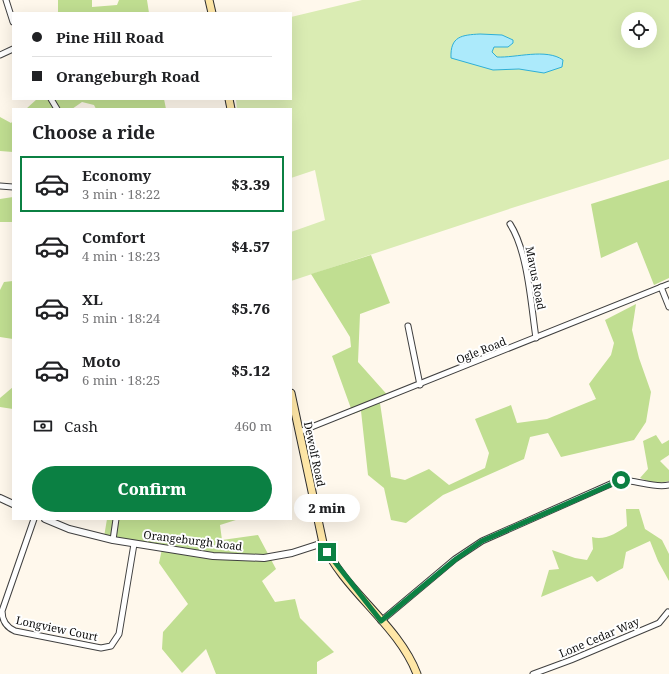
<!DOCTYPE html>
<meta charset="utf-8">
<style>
body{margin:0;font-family:"Noto Serif",serif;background:#f2f2f2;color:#202124;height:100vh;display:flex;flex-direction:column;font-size:15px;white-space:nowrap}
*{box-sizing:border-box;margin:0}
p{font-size:13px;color:#757577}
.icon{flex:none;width:22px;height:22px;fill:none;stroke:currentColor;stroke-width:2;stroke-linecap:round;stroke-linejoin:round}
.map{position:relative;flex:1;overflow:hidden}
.side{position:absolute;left:12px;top:108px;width:280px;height:412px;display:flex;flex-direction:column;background:#fff;border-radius:0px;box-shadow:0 4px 16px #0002}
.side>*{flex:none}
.hud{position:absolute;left:12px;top:12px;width:280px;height:88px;border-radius:0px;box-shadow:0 4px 16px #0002;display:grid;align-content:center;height:88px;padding:0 20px;background:#fff}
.fabs{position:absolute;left:621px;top:12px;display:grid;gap:8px}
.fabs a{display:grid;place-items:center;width:36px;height:36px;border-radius:50%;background:#fff;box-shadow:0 4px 16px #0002;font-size:20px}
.end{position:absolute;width:18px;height:18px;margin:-9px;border:5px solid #0b8043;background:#fff;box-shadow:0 0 0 2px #fff}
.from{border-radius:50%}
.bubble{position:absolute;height:28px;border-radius:14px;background:#fff;box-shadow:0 4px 16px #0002;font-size:13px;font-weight:800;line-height:28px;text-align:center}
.hud b{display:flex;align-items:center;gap:14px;height:38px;font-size:15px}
.hud b+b{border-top:1px solid #e0e0e0}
.hud i{width:10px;height:10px;background:#202124}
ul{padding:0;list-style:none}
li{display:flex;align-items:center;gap:12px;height:56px;margin:0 8px 6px;padding:0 12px;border:2px solid transparent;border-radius:0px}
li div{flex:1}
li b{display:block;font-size:15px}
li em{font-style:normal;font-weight:800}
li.selected{border-color:#0b8043}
li>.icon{width:36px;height:36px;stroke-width:1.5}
h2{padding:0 20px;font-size:18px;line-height:48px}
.pay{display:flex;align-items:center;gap:10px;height:44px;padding:0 20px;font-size:15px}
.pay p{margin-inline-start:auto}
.action{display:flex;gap:8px;margin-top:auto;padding:8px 20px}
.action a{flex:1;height:46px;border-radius:24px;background:#0b8043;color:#fff;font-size:16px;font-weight:800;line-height:46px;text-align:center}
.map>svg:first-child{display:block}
.green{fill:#daecb3;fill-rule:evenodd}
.forest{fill:#c0de91}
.water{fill:#aceafb;stroke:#2eafd7}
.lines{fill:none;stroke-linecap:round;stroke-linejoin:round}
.minor-casing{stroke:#404040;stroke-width:7}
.tertiary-casing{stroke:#404040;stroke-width:8}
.secondary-casing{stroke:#2f2f2f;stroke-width:9}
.minor{stroke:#fff;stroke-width:5}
.tertiary{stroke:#fff;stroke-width:6}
.secondary{stroke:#ffe7a7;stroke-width:7}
.route{stroke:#0b8043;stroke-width:5}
.labels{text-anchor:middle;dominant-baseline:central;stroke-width:4;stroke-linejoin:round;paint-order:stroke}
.street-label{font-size:11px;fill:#0d0d0d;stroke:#fff}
</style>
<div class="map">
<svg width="669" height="674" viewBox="0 0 669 674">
<rect width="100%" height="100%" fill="#fff8ec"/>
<path class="green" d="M362,0H669V159L515,207L291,281V232L325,220L315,170L291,178V109H237L236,99H291V17ZM628,19H650V41H628Z"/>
<g class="forest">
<polygon points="58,0 92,0 92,7 117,5 119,0 147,0 149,13 58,13"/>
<polygon points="37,99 164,99 166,109 96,109 94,105 82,102 72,109 26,109"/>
<polygon points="0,117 11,123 13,121 13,152 0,151"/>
<polygon points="669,180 669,278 654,285 637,242 601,258 591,204"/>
<polygon points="13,197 13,222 0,222 0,199"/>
<polygon points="371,255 390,303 360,314 358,362 391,399 380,403 391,477 405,480 429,469 449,485 485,468 489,453 475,419 511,405 517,423 547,419 596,399 589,384 611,355 614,343 605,320 636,304 632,330 639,358 651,392 646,422 634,440 561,457 548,433 530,437 524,459 443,495 406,523 391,520 384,488 368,475 361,411 353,414 332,356 351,347 350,337 311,274"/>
<polygon points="13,281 13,339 0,337 0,290 4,282"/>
<polygon points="13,387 13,409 0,407 0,398"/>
<polygon points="656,435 662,444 669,440 669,455 660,461 669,470 669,481 655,484 640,478 648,469 643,441"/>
<path d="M626,509H639L645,529L662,540L669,554V581L658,561L650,541L626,552L623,568L597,582L592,576L541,597L549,570L559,569L552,550L575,558L587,560L593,549L592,537C604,541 617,533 627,526Z"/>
<polygon points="107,519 239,519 220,525 222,540 258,535 276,569 262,581 275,602 295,599 300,618 334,652 317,662 317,674 216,674 206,649 182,673 162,649 163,632 188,604 159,563 162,549 104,537"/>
</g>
<path class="water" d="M480,34L502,35L513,40V43L508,47H494L492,52L497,57C516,58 546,48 563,60L562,67L544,73L519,69L493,70L451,58C450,36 462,35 480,34Z"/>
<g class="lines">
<defs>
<g id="minor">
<polyline points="6,0 13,22"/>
<polyline points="0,55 13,49"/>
<polyline points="51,99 57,109"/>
<polyline points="0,186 13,187"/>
<path d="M510,224C528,252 531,305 536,338"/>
<polyline points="661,287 669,307"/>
<polyline points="408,326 420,385"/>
<polyline points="299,432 669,284"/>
<path d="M34,519L2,611C2,621 6,627 15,631L101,648L111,646L119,634L134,544"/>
<polyline points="113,540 116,519"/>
<path d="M381,621L455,559L482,541L615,482C634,477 650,489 669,485"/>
<polyline points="533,674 571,660 659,623 668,612"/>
</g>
<g id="tertiary">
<polyline points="0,498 13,504"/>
<polyline points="45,519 69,529 113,540 213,556 264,558 292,553 323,543"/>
</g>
<g id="secondary">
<polyline points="209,0 212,13"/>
<polyline points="229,99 231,109"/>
<path d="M291,393L323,543C344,591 398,624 417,674"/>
</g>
</defs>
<use href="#minor" class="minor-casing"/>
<use href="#tertiary" class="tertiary-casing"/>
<use href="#secondary" class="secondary-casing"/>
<use href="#minor" class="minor"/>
<use href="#tertiary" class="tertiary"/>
<use href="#secondary" class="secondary"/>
</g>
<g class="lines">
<polyline class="route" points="327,552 381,621 456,559 482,541 621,480"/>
</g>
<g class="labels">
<g class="street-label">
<text transform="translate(536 278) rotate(79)">Mavus Road</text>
<text transform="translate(481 350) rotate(-22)">Ogle Road</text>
<text transform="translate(315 454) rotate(78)">Dewolf Road</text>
<text transform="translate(193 540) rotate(7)">Orangeburgh Road</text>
<text transform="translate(57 628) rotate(12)">Longview Court</text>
<text transform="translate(599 637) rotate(-23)">Lone Cedar Way</text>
</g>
</g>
</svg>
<div class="fabs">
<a><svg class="icon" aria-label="locate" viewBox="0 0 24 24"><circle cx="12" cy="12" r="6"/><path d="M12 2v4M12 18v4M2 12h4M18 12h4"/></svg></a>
</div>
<i class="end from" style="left:621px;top:480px"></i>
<i class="end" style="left:327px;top:552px"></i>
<div class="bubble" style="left:294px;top:494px;width:66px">2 min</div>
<div class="hud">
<b><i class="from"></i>Pine Hill Road</b>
<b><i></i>Orangeburgh Road</b>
</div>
<section class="side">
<h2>Choose a ride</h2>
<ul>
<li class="selected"><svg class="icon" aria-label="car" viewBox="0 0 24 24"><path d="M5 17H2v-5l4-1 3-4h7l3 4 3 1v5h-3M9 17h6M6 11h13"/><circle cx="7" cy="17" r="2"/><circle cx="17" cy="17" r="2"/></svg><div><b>Economy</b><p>3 min · 18:22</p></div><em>$3.39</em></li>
<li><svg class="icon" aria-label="car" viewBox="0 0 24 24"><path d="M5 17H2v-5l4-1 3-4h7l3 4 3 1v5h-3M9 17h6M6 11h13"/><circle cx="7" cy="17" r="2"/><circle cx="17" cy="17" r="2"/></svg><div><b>Comfort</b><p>4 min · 18:23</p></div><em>$4.57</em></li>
<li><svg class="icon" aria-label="car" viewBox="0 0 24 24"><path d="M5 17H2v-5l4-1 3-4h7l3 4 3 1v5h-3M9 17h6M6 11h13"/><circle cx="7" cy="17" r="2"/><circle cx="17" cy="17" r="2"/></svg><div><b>XL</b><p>5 min · 18:24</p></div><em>$5.76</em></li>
<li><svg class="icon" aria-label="car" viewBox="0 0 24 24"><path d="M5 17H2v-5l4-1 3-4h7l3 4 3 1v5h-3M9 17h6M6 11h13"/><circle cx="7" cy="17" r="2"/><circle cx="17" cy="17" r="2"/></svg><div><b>Moto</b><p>6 min · 18:25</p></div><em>$5.12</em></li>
</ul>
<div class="pay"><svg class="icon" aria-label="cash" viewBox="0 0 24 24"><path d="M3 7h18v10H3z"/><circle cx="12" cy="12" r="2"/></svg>Cash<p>460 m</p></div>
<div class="action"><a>Confirm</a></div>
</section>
</div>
